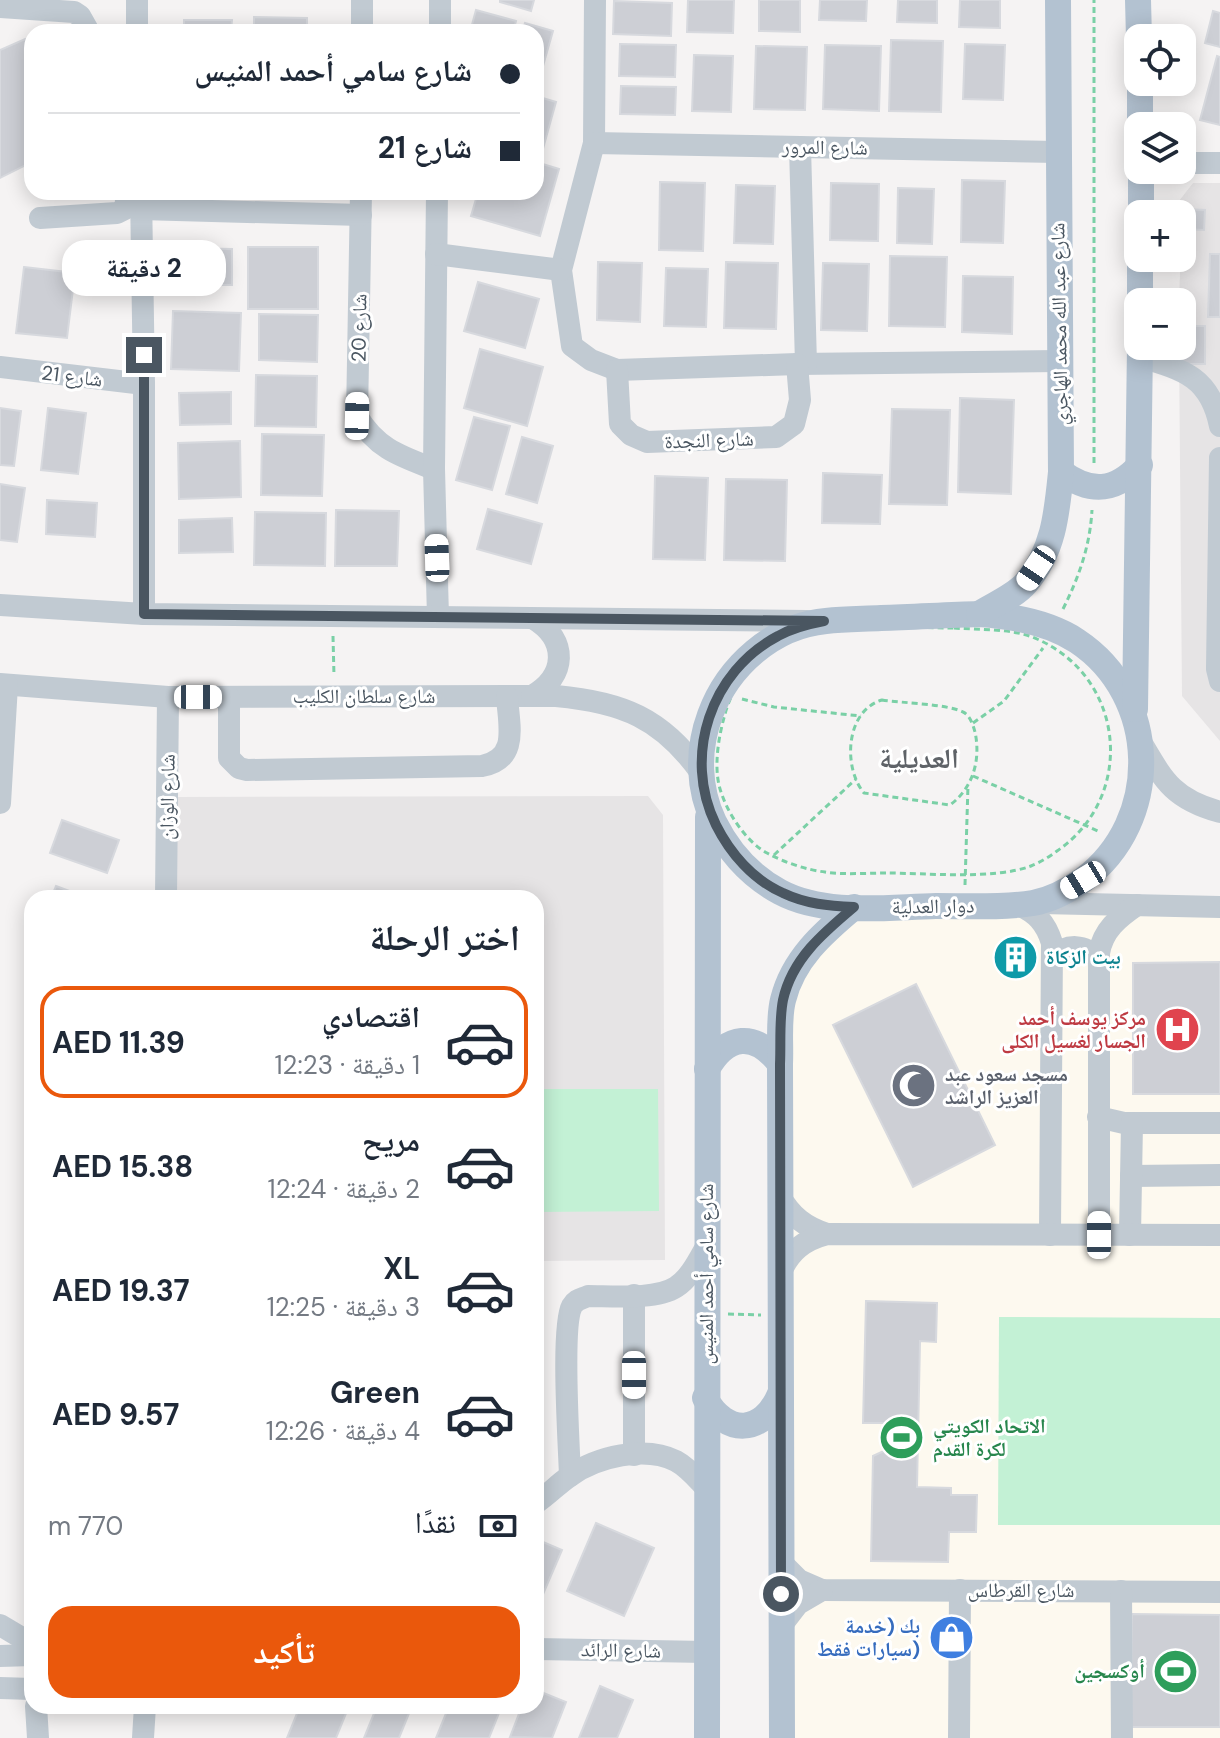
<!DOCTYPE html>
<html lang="ar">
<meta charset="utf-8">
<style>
body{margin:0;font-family:"DM Sans","Noto Naskh Arabic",sans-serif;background:#f6f6f7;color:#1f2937;direction:rtl;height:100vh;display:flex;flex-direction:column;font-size:30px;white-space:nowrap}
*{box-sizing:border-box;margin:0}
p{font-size:26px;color:#747a83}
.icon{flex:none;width:44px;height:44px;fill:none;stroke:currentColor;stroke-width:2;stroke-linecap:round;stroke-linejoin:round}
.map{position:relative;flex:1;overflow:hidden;direction:ltr}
.sheet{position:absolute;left:24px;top:890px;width:520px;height:824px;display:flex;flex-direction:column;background:#fff;border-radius:24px;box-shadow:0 4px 20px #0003;direction:rtl}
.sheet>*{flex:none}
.guide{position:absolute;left:24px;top:24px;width:520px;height:176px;border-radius:24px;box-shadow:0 4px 20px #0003;direction:rtl;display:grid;align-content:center;height:176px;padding:0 24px;background:#fff}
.tools{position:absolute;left:1124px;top:24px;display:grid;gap:16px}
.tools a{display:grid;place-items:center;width:72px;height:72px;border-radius:16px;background:#fff;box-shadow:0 4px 20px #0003;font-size:40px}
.end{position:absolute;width:36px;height:36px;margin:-18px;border:10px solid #4a5661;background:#fff;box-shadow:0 0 0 4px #fff}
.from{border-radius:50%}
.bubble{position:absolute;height:56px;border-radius:24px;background:#fff;box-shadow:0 4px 20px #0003;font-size:26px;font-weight:700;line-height:56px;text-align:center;direction:rtl}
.car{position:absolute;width:24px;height:48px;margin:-24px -12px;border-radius:10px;box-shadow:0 0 6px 2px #0007;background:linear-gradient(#fff 24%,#345 0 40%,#fff 0 76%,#345 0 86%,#fff 0)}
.guide b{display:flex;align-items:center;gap:28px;height:76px;font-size:30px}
.guide b+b{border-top:2px solid #e0e1e3}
.guide i{width:20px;height:20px;background:#1f2937}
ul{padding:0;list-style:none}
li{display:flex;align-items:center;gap:24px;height:112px;margin:0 16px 12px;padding:0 8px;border:4px solid transparent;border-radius:24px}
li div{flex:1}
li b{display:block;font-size:30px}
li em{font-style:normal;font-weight:700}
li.selected{border-color:#ea580c}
li>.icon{width:72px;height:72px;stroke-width:1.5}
h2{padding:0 24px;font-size:36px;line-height:96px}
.pay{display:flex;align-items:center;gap:20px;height:88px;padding:0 24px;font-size:30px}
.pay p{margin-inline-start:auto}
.action{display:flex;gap:16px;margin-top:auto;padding:16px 24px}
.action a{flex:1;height:92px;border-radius:24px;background:#ea580c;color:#fff;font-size:32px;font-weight:700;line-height:92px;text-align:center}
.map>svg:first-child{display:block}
.commercial{fill:#fdf9ef}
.education{fill:#e6e4e5}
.green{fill:#c3f1d5}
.building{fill:#cdcfd5;stroke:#d7d9de;stroke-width:2}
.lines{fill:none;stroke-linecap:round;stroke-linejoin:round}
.path{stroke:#7ad0a6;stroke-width:3;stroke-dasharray:6 4;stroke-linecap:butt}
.minor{stroke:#c1cad2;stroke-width:22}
.major{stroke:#b3c2d1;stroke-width:26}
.route{stroke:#4a5661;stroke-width:10}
.labels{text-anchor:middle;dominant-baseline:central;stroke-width:6;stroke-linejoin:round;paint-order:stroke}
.street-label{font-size:20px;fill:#4a5661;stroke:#fff}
.culture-label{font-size:20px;font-weight:bold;fill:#0d838f;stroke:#fff;text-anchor:start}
.health-label{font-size:20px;font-weight:bold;fill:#be3a42;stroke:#fff;text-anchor:end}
.worship-label{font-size:20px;font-weight:bold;fill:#5b616d;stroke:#fff;text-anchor:start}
.leisure-label{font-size:20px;font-weight:bold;fill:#27864d;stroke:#fff;text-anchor:start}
.shop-label{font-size:20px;font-weight:bold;fill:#366cbe;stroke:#fff;text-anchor:end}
.district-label{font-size:28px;font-weight:bold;fill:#5f6368;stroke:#fff}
</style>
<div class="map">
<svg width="1220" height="1738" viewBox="0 0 1220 1738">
<rect width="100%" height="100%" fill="#f5f3f3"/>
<polygon class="commercial" points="853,907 1220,907 1220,1738 782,1738 783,1001"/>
<g class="education">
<polygon points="1193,183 1220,183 1220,741 1182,696 1179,346 1182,346 1182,302 1179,302 1182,214 1179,214 1179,201"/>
<polygon points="648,796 663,815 665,1260 536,1261 536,898 176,898 177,797"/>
</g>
<g class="green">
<polygon points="536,1089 658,1089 659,1211 536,1212"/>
<polygon points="999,1317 1220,1318 1220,1525 998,1525"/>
</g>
<g class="building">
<polygon points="500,0 534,0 531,11 500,2"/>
<polygon points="688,0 734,0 733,33 687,32"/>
<polygon points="759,0 800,0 800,32 759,31"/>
<polygon points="820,0 867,0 866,21 819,20"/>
<polygon points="898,0 937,0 937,23 897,22"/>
<polygon points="960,0 1000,0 1000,28 959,27"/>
<polygon points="614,1 672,3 671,36 613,34"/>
<polygon points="476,10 516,21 513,32 470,32"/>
<polygon points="1213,11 1220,13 1220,47 1205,43"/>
<polygon points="254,17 307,18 307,32 254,32"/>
<polygon points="184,20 232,20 231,32 184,32"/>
<polygon points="525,23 553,31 537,87 536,32 522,32"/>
<polygon points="25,39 32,56 32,162 0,178 0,50"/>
<polygon points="891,40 943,41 941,112 889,111"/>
<polygon points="620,44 676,45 675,77 619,76"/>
<polygon points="965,44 1005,45 1003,100 963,99"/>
<polygon points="825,45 881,46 879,111 823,109"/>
<polygon points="756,46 807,47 805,110 754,109"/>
<polygon points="694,55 733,56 731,112 692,111"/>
<polygon points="1217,56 1220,57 1220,125 1200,120"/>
<polygon points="621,86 676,87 675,115 620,114"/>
<polygon points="536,96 556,102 541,156 536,154"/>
<polygon points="536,162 559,169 540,236 471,216 478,192 536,192"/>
<polygon points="962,180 1005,181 1003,243 961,242"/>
<polygon points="660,182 705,183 703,251 659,250"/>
<polygon points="831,183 879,184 878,241 830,240"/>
<polygon points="736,185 775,186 773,244 734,243"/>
<polygon points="898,188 934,189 932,244 897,243"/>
<polygon points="1184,209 1205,210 1204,230 1183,229"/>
<rect x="248" y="247" width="70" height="62"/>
<polygon points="182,248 232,249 232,285 182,285"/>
<polygon points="1210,254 1220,254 1220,317 1208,317"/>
<polygon points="890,256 947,257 945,327 889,326"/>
<polygon points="598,262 642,263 640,322 597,320"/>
<polygon points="726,262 778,263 776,329 724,328"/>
<polygon points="823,263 869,264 867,331 821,330"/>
<polygon points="24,267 75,273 67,338 16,333"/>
<polygon points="666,268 708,269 706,327 664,326"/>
<polygon points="963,276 1013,277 1012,334 962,332"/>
<polygon points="478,282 539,299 525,348 464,331"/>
<polygon points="173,311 241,313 239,371 171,369"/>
<polygon points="259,314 318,315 317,362 259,360"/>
<polygon points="1182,326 1205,326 1205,364 1179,364"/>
<polygon points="480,349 543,367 527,426 464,408"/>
<polygon points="256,375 317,376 316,427 255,426"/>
<polygon points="231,392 231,424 180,425 179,393"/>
<polygon points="960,398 1014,400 1011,494 958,492"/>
<polygon points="0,408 21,411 14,466 0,465"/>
<polygon points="48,408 86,413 78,474 41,470"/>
<polygon points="892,409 950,410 947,505 889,504"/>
<polygon points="474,417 510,426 492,490 456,480"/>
<polygon points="262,434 324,435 322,496 261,495"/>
<polygon points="522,437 553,446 537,503 506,494"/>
<polygon points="240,441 241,497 179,499 178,443"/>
<polygon points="823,473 882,475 880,524 822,523"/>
<polygon points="655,476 708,478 705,560 653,559"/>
<polygon points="726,479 787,480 785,561 724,560"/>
<polygon points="0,484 25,488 17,542 0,540"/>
<polygon points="47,500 97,503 95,537 46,534"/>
<polygon points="488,509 542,524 531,564 477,549"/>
<polygon points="336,510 399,511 397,566 335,566"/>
<polygon points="255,512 326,513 325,566 254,565"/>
<polygon points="232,518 233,552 179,553 179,520"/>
<polygon points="62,820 119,840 107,873 50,853"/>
<polygon points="56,886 88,898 51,898"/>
<polygon points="1005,944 1025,944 1025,971 1006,971"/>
<polygon points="1220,962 1220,1094 1133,1094 1133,963"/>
<polygon points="916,984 995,1145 913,1187 833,1025"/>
<polygon points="866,1301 937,1303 936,1342 920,1341 917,1487 951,1488 951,1495 977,1495 976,1532 949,1532 948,1562 871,1561 873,1456 886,1450 887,1423 863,1423"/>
<polygon points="596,1523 654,1548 624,1616 567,1591"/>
<polygon points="536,1539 562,1550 541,1599 536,1597"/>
<polygon points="1132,1614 1220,1615 1220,1727 1131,1727"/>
<polygon points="600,1686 633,1700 617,1738 579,1738"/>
<polygon points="536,1690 566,1702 552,1738 510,1737 522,1706 536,1706"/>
<polygon points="300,1706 349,1706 336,1738 287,1738"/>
<polygon points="377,1706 412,1706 399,1738 364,1738"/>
<polygon points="449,1706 497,1706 501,1708 489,1738 436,1738"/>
</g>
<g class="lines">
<g class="path">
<polyline points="1094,463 1094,0"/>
<path d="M1063,609C1079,577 1090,546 1092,510"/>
<path d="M954,628C980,630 1013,628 1037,639C1126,678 1136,797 1057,851C1049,857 1039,863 1031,866C994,880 926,873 886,873C866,873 845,875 825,872C807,870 783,862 767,853C745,841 725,810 719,785C714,763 719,735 725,714C754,611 871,628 954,628Z"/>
<polyline points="333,636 334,676"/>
<polyline points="742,699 774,707 861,716"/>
<path d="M882,700C901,703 948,704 963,712C970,715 973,725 975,732C981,760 973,788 950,805L864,793C843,768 845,711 882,700Z"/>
<polyline points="973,723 1004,701 1043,648"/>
<polyline points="973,776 1098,831"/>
<polyline points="774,855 856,779"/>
<polyline points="965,885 968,785"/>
<polyline points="728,1314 761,1315"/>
</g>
<g class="minor">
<polyline points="137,0 137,32"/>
<polyline points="595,0 594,143 561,270 572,346 591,360 617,370 797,364 1059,361"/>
<polyline points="0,7 74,12 80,16 89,32"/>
<polyline points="362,32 362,0"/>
<polyline points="440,32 440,0"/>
<polyline points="594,143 1057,152"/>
<polyline points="800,147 806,364"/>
<polyline points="1182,163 1220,163"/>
<polyline points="141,192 144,384 144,614"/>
<path d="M361,192L357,416C377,449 400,456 434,469"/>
<polyline points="437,192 434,469 438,617"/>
<polyline points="141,209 361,215"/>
<polyline points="40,218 117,213 125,209 127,192"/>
<polyline points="436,254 561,270"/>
<path d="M1140,357C1184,370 1210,377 1220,426"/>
<polyline points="0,367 144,384"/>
<polyline points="617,370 620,424 631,435 647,442 776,437 794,424 800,400 797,364"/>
<polyline points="1220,458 1217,669 1220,681"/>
<polyline points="0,605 144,614 807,621"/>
<path d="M0,684L168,697L556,696C622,702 662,718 701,773"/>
<path d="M532,696C567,676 568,640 534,619"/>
<path d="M229,697V758L239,768L247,770L482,766C519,759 509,726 507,697"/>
<path d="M1141,742C1164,781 1173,799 1220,812"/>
<polyline points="0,803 7,685"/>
<polyline points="166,898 168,697"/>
<polyline points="1041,903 1220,907"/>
<path d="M1016,904C1036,912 1046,923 1052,943L1050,1235"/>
<path d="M1053,957C1067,943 1085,944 1098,959"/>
<polyline points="1098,1117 1124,1123 1220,1123"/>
<polyline points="1131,1176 1220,1175"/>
<path d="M780,1196C791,1216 805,1227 827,1234"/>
<path d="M1099,1235V953C1103,930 1118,918 1137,905"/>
<polyline points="1130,1235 1132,1123"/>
<path d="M781,1272C790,1251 804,1240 827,1234L1220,1235"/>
<polyline points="634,1295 634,1455"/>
<path d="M570,1476C569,1445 561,1326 572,1306C576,1299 581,1299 588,1296C612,1296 656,1300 676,1287C690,1278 698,1261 706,1247"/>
<path d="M536,1503C548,1495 558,1484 570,1476C596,1457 645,1445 676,1461C689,1468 698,1480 708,1490"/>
<polyline points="781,1562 799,1580 822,1590 1220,1592"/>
<polyline points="1121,1591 1122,1738"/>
<polyline points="0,1625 32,1644"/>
<polyline points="781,1626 798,1604 822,1590"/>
<polyline points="536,1649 706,1652"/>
<polyline points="0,1656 32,1655"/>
<polyline points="0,1688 32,1689"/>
<polyline points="36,1706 38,1738"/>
<polyline points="143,1738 145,1706"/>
<polyline points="959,1738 960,1590"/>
</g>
<g class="major">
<polyline points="1138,0 1139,38"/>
<polyline points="1140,82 1140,126"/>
<polyline points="1141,214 1141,170"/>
<polyline points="1140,302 1140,258"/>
<path d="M1061,472C1091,494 1115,492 1140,465"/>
<path d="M979,614C1013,616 1048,622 1077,641C1160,696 1163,821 1083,880C1069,890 1050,900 1033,903C1002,908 968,906 936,906C886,907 825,916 780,892C750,876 729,852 714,822C698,789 697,750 710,715C728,666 773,626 826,621C844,619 863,619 881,618C914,617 946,615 979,614Z"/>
<path d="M979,614C993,605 1015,596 1026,583C1054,551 1057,512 1061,472L1058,0"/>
<polyline points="1135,709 1140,346"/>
<path d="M707,1069C727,1034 755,1031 780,1064"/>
<path d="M705,1398C726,1436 763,1435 780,1394"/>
<polyline points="707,1738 708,817"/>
<path d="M782,1738L780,1064C781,1043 778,1020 783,1000C793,959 823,933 854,907"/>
</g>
</g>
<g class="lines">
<path class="route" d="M144,355V614L824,621C808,624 792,628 778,636C711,671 682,756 716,825C730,853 753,880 783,893C806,904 829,906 854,907C823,933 792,959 783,1000C779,1020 781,1043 780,1064L781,1594"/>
</g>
<defs>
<symbol id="building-disc" viewBox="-11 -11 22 22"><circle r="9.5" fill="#0f9aa8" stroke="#fff"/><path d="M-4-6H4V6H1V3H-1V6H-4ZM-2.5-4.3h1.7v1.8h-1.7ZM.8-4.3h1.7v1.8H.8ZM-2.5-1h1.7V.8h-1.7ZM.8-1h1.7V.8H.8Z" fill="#fff"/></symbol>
<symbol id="hospital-disc" viewBox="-11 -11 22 22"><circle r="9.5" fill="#e0444e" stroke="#fff"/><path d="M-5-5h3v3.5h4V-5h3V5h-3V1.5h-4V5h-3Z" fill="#fff"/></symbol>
<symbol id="mosque-disc" viewBox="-11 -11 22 22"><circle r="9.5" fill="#6b7280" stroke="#fff"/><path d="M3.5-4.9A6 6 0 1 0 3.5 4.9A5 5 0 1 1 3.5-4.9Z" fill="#fff"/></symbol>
<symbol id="stadium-disc" viewBox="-11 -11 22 22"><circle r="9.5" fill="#2e9e5b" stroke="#fff"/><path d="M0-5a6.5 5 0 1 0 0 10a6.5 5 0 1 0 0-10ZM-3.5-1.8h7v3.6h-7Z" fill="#fff"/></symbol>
<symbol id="shop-disc" viewBox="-11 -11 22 22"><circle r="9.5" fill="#3f7fe0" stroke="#fff"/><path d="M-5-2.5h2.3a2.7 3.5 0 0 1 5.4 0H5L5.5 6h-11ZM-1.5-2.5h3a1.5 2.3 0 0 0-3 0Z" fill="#fff"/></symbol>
</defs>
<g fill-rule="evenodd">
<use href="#building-disc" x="990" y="932" width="51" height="51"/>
<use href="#hospital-disc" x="1152" y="1004" width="51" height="51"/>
<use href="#mosque-disc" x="888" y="1060" width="51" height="51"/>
<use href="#stadium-disc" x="876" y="1412" width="51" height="51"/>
<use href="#shop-disc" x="926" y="1612" width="51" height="51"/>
<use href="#stadium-disc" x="1150" y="1646" width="51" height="51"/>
</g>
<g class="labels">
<g class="street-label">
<text transform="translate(825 147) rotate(1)">شارع المرور</text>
<text transform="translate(1059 324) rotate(-91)">شارع عبد الله محمد الهاجري</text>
<text transform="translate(359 328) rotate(-89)">شارع 20</text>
<text transform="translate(72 376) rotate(7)">شارع 21</text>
<text transform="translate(709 440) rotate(-2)">شارع النجدة</text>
<text x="364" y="696">شارع سلطان الكليب</text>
<text transform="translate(167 797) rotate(-89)">شارع الوزان</text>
<text transform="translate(933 906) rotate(-1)">دوار العدلية</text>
<text transform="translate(706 1274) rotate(-90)">شارع سامي أحمد المنيس</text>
<text x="1021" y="1590">شارع القرطاس</text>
<text transform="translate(621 1650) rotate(1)">شارع الرائد</text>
</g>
<g class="culture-label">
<text x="1046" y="957">بيت الزكاة</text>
</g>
<g class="health-label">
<text x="1146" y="1018">مركز يوسف أحمد<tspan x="1146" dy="23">الجسار لغسيل الكلى</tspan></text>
</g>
<g class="worship-label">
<text x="945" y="1074">مسجد سعود عبد<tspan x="945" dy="23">العزيز الراشد</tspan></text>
</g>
<g class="leisure-label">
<text x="933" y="1426">الاتحاد الكويتي<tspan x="933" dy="23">لكرة القدم</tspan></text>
<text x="1145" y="1671" text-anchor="end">أوكسجين</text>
</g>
<g class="shop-label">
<text x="920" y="1626">بك (خدمة<tspan x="920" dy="23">سيارات فقط)</tspan></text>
</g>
<g class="district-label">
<text x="919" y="758">العديلية</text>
</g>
</g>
</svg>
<div class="tools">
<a><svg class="icon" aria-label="locate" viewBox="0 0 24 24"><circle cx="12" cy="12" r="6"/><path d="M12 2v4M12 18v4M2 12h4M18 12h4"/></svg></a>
<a><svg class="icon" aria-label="layers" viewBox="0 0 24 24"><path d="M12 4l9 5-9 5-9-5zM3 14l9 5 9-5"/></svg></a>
<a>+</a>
<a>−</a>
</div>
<i class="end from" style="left:781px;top:1594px"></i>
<i class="end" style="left:144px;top:355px"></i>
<div class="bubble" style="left:62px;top:240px;width:164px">2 دقيقة</div>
<i class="car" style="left:357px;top:416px;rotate:1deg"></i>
<i class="car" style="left:437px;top:558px;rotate:358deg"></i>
<i class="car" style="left:1036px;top:568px;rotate:214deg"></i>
<i class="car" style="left:198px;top:697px;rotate:90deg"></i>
<i class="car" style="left:1083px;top:880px;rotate:239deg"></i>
<i class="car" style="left:1099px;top:1235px;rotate:0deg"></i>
<i class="car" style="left:634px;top:1375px;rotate:180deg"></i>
<div class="guide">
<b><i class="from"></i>شارع سامي أحمد المنيس</b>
<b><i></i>شارع 21</b>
</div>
<section class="sheet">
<h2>اختر الرحلة</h2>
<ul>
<li class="selected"><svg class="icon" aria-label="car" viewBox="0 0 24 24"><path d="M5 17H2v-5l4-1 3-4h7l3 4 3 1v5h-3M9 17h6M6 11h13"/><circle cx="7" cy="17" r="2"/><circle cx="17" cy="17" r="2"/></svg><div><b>اقتصادي</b><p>1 دقيقة · 12:23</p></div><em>AED 11.39</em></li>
<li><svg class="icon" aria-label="car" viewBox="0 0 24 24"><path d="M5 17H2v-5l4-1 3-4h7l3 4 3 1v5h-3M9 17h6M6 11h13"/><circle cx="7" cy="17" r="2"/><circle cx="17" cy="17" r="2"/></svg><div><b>مريح</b><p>2 دقيقة · 12:24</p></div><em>AED 15.38</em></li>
<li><svg class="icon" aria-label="car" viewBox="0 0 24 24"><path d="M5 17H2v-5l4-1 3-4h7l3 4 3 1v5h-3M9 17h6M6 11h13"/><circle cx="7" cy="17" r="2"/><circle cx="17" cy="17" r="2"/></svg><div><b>XL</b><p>3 دقيقة · 12:25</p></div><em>AED 19.37</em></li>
<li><svg class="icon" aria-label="car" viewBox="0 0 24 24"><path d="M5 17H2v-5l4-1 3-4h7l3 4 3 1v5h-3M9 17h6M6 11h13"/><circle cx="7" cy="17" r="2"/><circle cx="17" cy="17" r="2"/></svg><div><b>Green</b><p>4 دقيقة · 12:26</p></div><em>AED 9.57</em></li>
</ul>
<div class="pay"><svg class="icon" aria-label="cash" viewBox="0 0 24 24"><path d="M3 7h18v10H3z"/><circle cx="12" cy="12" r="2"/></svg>نقدًا<p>770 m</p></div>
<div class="action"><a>تأكيد</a></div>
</section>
</div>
